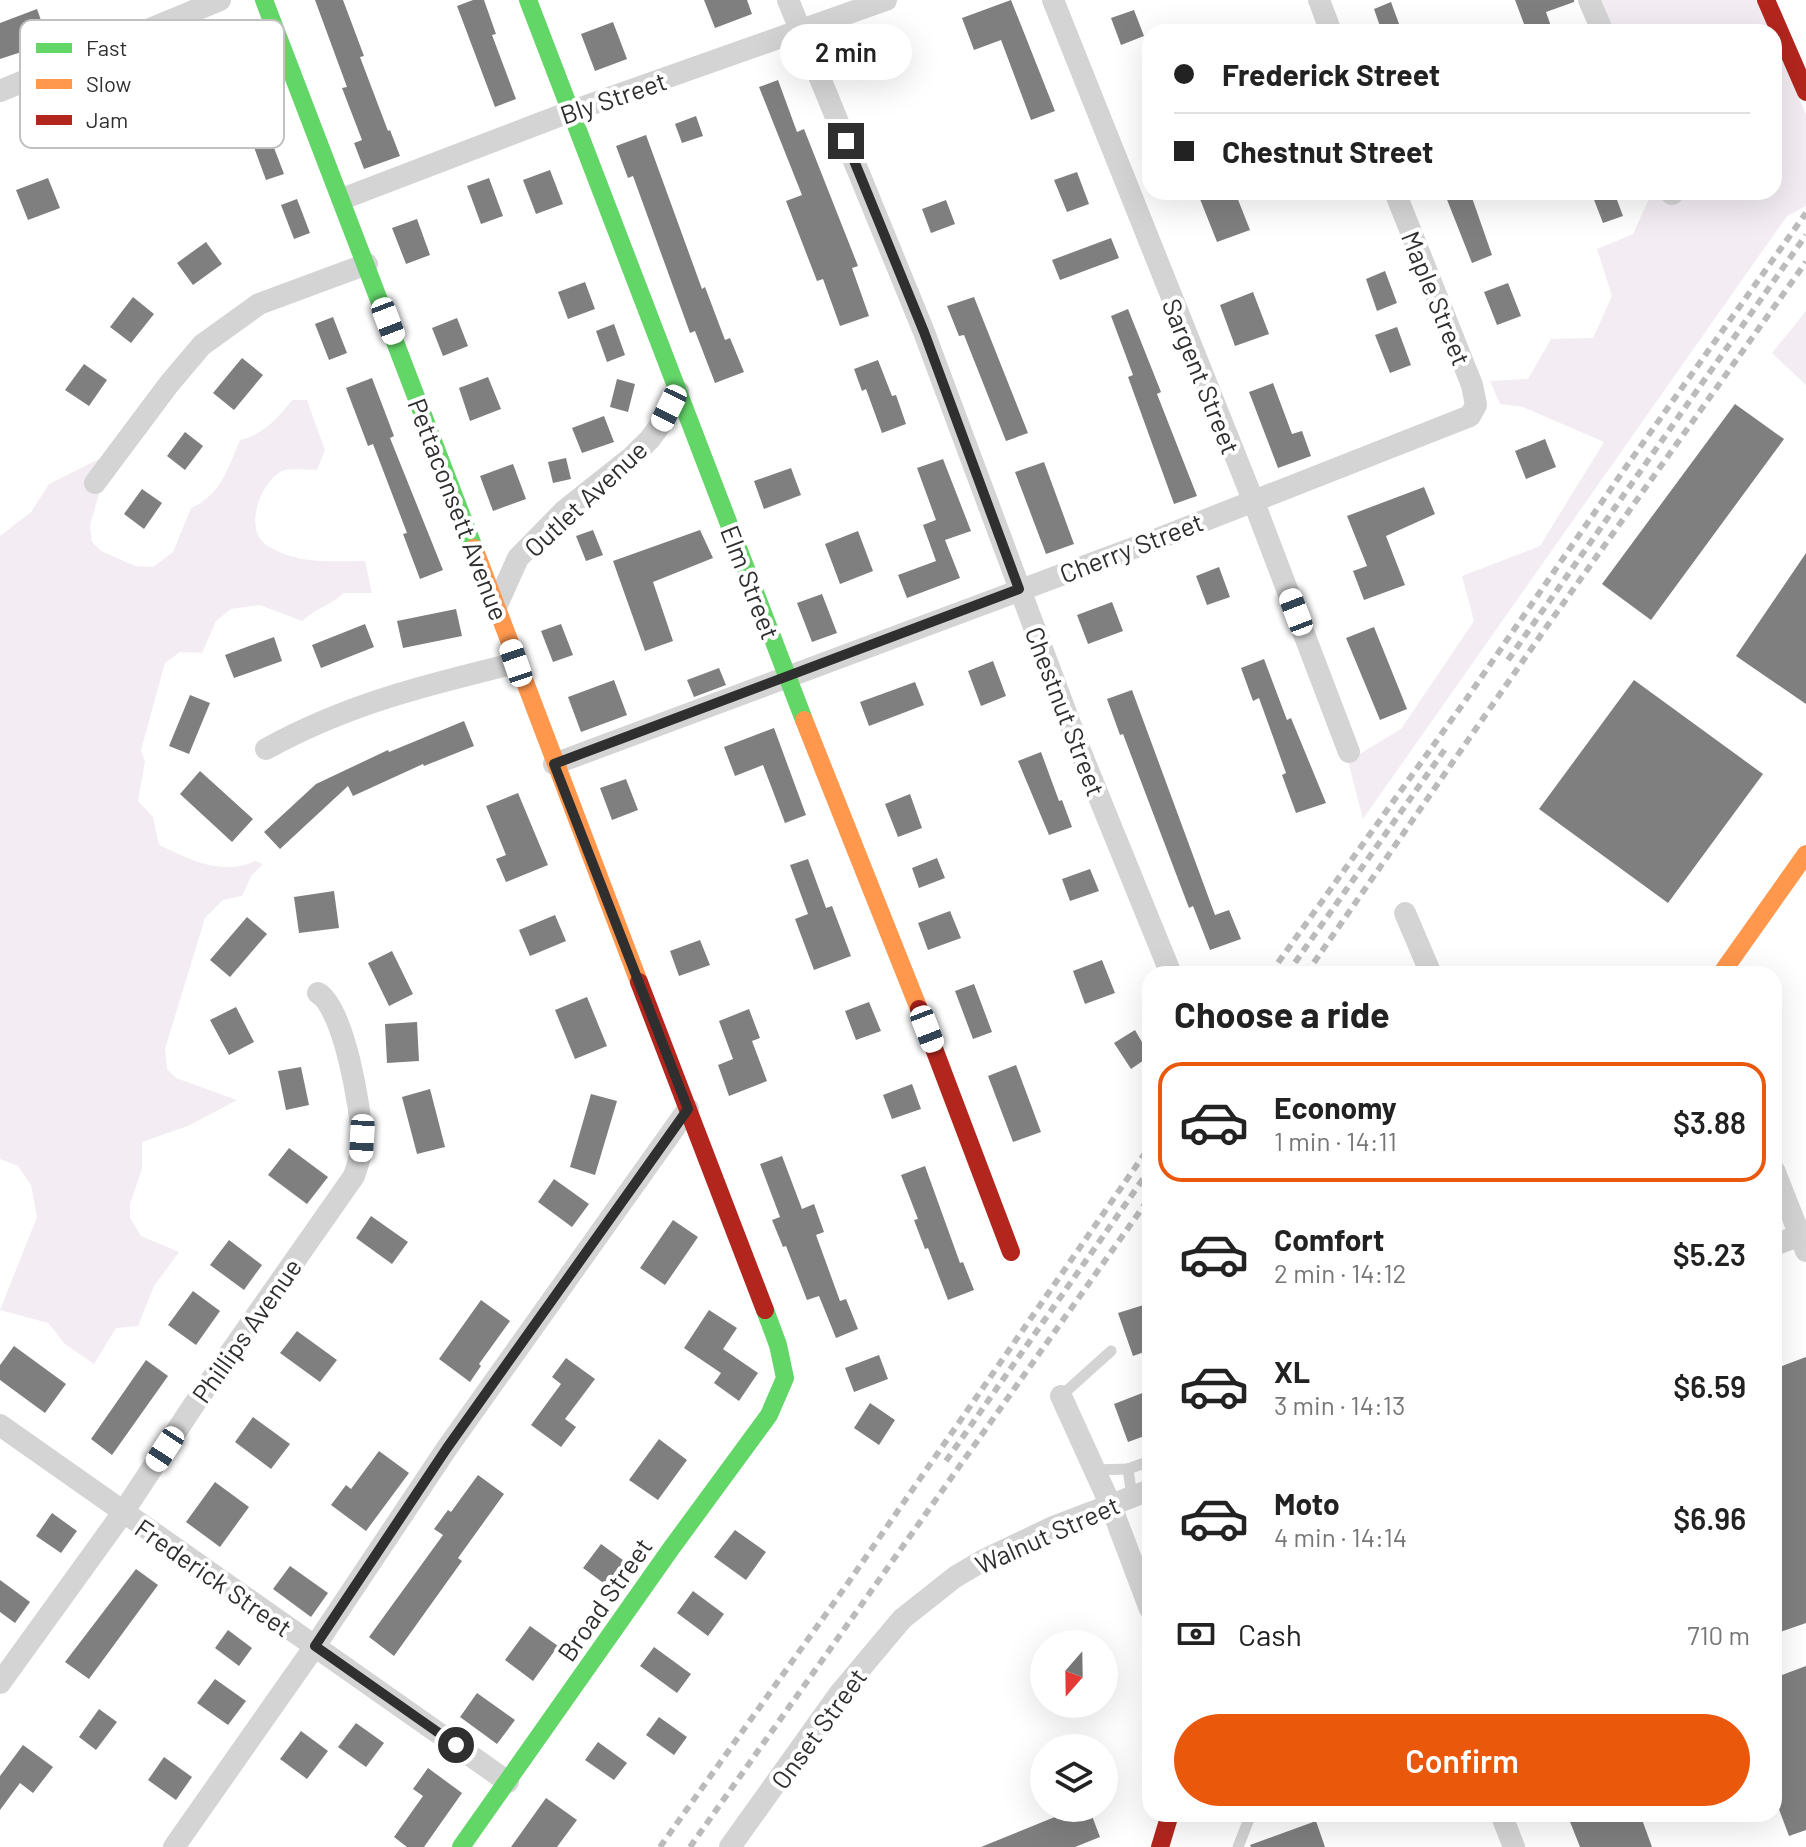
<!DOCTYPE html>
<meta charset="utf-8">
<style>
body{margin:0;font-family:Barlow,sans-serif;background:#f2f2f2;color:#222;height:100vh;display:flex;flex-direction:column;font-size:30px;white-space:nowrap}
*{box-sizing:border-box;margin:0}
p{font-size:26px;color:#767676}
.icon{flex:none;width:44px;height:44px;fill:none;stroke:currentColor;stroke-width:2;stroke-linecap:round;stroke-linejoin:round}
.map{position:relative;flex:1;overflow:hidden}
.drawer{position:absolute;left:1142px;top:966px;width:640px;height:856px;display:flex;flex-direction:column;background:#fff;border-radius:24px;box-shadow:0 8px 32px #0002}
.drawer>*{flex:none}
.banner{position:absolute;left:1142px;top:24px;width:640px;height:176px;border-radius:24px;box-shadow:0 8px 32px #0002;display:grid;align-content:center;height:176px;padding:0 32px;background:#fff}
.needle{width:52px;rotate:200deg}
.fabs{position:absolute;left:1030px;top:1630px;display:grid;gap:16px}
.fabs a{display:grid;place-items:center;width:88px;height:88px;border-radius:50%;background:#fff;box-shadow:0 8px 32px #0002;font-size:40px}
.end{position:absolute;width:36px;height:36px;margin:-18px;border:10px solid #2f2f2f;background:#fff;box-shadow:0 0 0 4px #fff}
.from{border-radius:50%}
.bubble{position:absolute;height:56px;border-radius:28px;background:#fff;box-shadow:0 8px 32px #0002;font-size:26px;font-weight:600;line-height:56px;text-align:center}
.car{position:absolute;width:24px;height:48px;margin:-24px -12px;border-radius:10px;box-shadow:0 0 6px 2px #0007;background:linear-gradient(#fff 24%,#345 0 40%,#fff 0 76%,#345 0 86%,#fff 0)}
.banner b{display:flex;align-items:center;gap:28px;height:76px;font-size:30px}
.banner b+b{border-top:2px solid #e0e0e0}
.banner i{width:20px;height:20px;background:#222}
ul{padding:0;list-style:none}
li{display:flex;align-items:center;gap:24px;height:120px;margin:0 16px 12px;padding:0 16px;border:4px solid transparent;border-radius:24px}
li div{flex:1}
li b{display:block;font-size:30px}
li em{font-style:normal;font-weight:600}
li.on{border-color:#ea580c}
li>.icon{width:72px;height:72px;stroke-width:1.5}
h2{padding:0 32px;font-size:36px;line-height:96px}
.pay{display:flex;align-items:center;gap:20px;height:88px;padding:0 32px;font-size:30px}
.pay p{margin-inline-start:auto}
.primary-button{display:flex;gap:16px;margin-top:auto;padding:16px 32px}
.primary-button a{flex:1;height:92px;border-radius:48px;background:#ea580c;color:#fff;font-size:32px;font-weight:600;line-height:92px;text-align:center}
.map>svg:first-child{display:block}
.green{fill:#f3edf3}
.building{fill:#7f7f7f}
.lines{fill:none;stroke-linecap:round;stroke-linejoin:round}
.lane{stroke:#d4d4d4;stroke-width:11}
.street{stroke:#d4d4d4;stroke-width:22}
.fast{stroke:#63d668;stroke-width:18}
.slow{stroke:#ff974d;stroke-width:18}
.jam{stroke:#b3261e;stroke-width:18}
.rail{stroke:#bbb;stroke-width:6;stroke-dasharray:8 6;stroke-linecap:butt}
.route{stroke:#2f2f2f;stroke-width:10}
.labels{text-anchor:middle;dominant-baseline:central;stroke-width:8;stroke-linejoin:round;paint-order:stroke}
.street-label{font-size:26px;fill:#2f2f2f;stroke:#fff}
.key{fill:#fff;stroke:#c1c1c1;stroke-width:2}
.key-label{font-size:22px;fill:#2f2f2f}
</style>
<div class="map">
<svg width="1806" height="1847" viewBox="0 0 1806 1847">
<rect width="100%" height="100%" fill="#fff"/>
<g class="green">
<polygon points="1589,0 1759,0 1772,32 1601,32"/>
<polygon points="1774,36 1806,115 1806,206 1787,216 1363,819 1348,761 1401,729 1474,621 1462,576 1540,546 1604,442 1523,407 1500,404 1490,381 1528,379 1551,339 1593,338 1612,296 1597,249 1633,234 1652,192 1774,192"/>
<polygon points="1806,311 1806,385 1772,353"/>
<path d="M292,400H307L325,450L317,470C306,470 289,467 280,472C259,485 243,531 268,546C299,565 331,561 365,561L372,593H344C331,605 315,609 302,621L260,605L231,609L216,621L202,653L180,652L165,663L141,750L145,762L138,801L153,817L159,845C189,859 223,877 255,861L263,864L251,876L242,896L223,900L205,918L165,1049L167,1069L176,1078L237,1100L188,1126L142,1142V1169L130,1204V1218L141,1236L179,1252L154,1286L138,1326L116,1328L94,1364L65,1344L48,1323L0,1310L37,1217L31,1185L18,1166L0,1159V536L31,512L49,484L101,458L107,467L90,525L92,542L101,551L135,566L153,567L173,552L191,508C221,495 228,468 240,440C264,434 278,418 292,400Z"/>
</g>
<g class="building">
<polygon points="315,0 343,0 364,56 360,57 388,131 390,130 400,156 364,169 354,143 362,140 342,88 347,87"/>
<polygon points="473,0 484,0 496,34 492,35 516,99 495,107 457,6"/>
<polygon points="704,0 747,0 752,14 715,28"/>
<polygon points="1011,0 1055,111 1031,120 1001,40 974,50 962,18"/>
<polygon points="1515,0 1574,0 1574,2 1546,12 1553,32 1527,32"/>
<polygon points="1391,2 1402,32 1382,32 1374,9"/>
<polygon points="37,9 49,43 0,59 0,23"/>
<polygon points="1134,10 1144,36 1121,45 1111,18"/>
<polygon points="613,22 627,59 595,71 581,34"/>
<polygon points="882,40 893,69 863,80 852,51"/>
<polygon points="778,80 797,132 804,129 858,266 852,268 869,316 840,326 823,279 817,281 786,201 802,195 759,87"/>
<polygon points="696,116 703,136 682,143 675,124"/>
<polygon points="265,124 284,174 266,180 248,131"/>
<polygon points="646,135 702,289 705,287 725,340 730,338 744,372 715,383 695,331 690,333 633,176 628,178 616,146"/>
<polygon points="550,170 563,204 536,214 523,180"/>
<polygon points="1077,172 1089,204 1067,212 1054,180"/>
<polygon points="48,178 60,208 28,220 16,190"/>
<polygon points="489,178 503,216 481,224 467,186"/>
<polygon points="1219,192 1235,192 1250,230 1217,242 1200,199"/>
<polygon points="1444,192 1470,192 1492,255 1472,263"/>
<polygon points="1591,192 1614,192 1623,216 1603,223"/>
<polygon points="297,199 310,233 294,239 281,205"/>
<polygon points="946,200 955,224 931,233 922,209"/>
<polygon points="417,219 430,255 406,264 392,228"/>
<polygon points="1111,238 1119,258 1060,280 1052,260"/>
<polygon points="206,242 222,264 193,285 177,263"/>
<polygon points="1385,271 1397,303 1377,311 1366,279"/>
<polygon points="585,282 595,309 568,319 558,292"/>
<polygon points="1508,283 1521,316 1497,325 1484,292"/>
<polygon points="1253,292 1269,334 1235,346 1220,305"/>
<polygon points="133,297 154,314 131,343 110,327"/>
<polygon points="974,297 1028,433 1006,441 964,335 959,336 947,306"/>
<polygon points="1128,309 1161,392 1157,394 1197,496 1174,504 1128,377 1133,375 1111,316"/>
<polygon points="333,317 347,353 329,360 315,324"/>
<polygon points="457,318 468,346 443,356 432,328"/>
<polygon points="614,324 625,355 607,362 596,331"/>
<polygon points="1397,327 1411,365 1390,373 1375,335"/>
<polygon points="242,358 263,375 234,410 213,393"/>
<polygon points="878,360 892,396 896,395 906,424 882,433 866,389 862,391 854,369"/>
<polygon points="84,364 107,380 89,406 65,390"/>
<polygon points="488,377 501,409 470,421 459,388"/>
<polygon points="372,378 394,436 390,438 443,570 420,579 403,534 407,533 373,444 368,446 346,388"/>
<polygon points="617,379 635,384 628,412 610,407"/>
<polygon points="1273,383 1292,434 1302,431 1311,456 1278,468 1249,392"/>
<polygon points="1735,404 1784,439 1651,620 1602,584"/>
<polygon points="604,416 614,442 582,453 572,428"/>
<polygon points="185,432 203,446 185,470 167,456"/>
<polygon points="1545,439 1556,467 1526,479 1515,451"/>
<polygon points="566,458 571,479 553,483 548,462"/>
<polygon points="943,459 971,531 945,540 960,578 907,598 898,575 936,561 923,525 936,520 917,468"/>
<polygon points="1044,462 1074,544 1046,554 1015,472"/>
<polygon points="513,464 526,499 493,511 480,476"/>
<polygon points="791,468 801,495 764,509 754,481"/>
<polygon points="1424,487 1435,514 1386,536 1405,585 1364,600 1353,571 1367,566 1347,516"/>
<polygon points="142,489 162,503 144,529 124,514"/>
<polygon points="593,530 603,555 586,561 576,536"/>
<polygon points="700,530 713,558 653,582 673,641 645,651 613,561"/>
<polygon points="858,531 873,571 840,584 825,544"/>
<polygon points="1806,553 1806,704 1736,656"/>
<polygon points="1219,567 1230,597 1207,605 1196,576"/>
<polygon points="822,594 837,633 812,642 797,603"/>
<polygon points="1112,602 1123,631 1088,644 1077,615"/>
<polygon points="456,609 462,636 403,648 397,621"/>
<polygon points="365,624 374,647 321,668 312,645"/>
<polygon points="561,624 573,655 553,662 541,631"/>
<polygon points="1374,627 1407,709 1380,720 1346,638"/>
<polygon points="274,637 282,661 234,678 225,655"/>
<polygon points="1264,659 1287,720 1291,718 1326,803 1296,813 1282,775 1286,773 1259,698 1253,701 1241,668"/>
<polygon points="993,661 1006,696 981,706 968,671"/>
<polygon points="719,668 726,685 694,697 687,680"/>
<polygon points="614,680 627,715 581,732 568,697"/>
<polygon points="1634,680 1763,774 1668,903 1539,809"/>
<polygon points="915,682 924,705 869,726 860,702"/>
<polygon points="1132,690 1215,915 1229,910 1241,939 1210,950 1193,906 1189,908 1123,734 1120,735 1107,699"/>
<polygon points="190,695 210,703 189,754 169,746"/>
<polygon points="464,721 474,746 424,766 423,764 353,796 348,786 280,849 264,832 316,784 388,750 389,752"/>
<polygon points="774,728 806,815 785,823 763,765 735,776 724,747"/>
<polygon points="1041,752 1059,801 1062,800 1072,827 1049,835 1018,761"/>
<polygon points="200,771 253,819 232,842 180,794"/>
<polygon points="626,779 638,810 612,820 600,788"/>
<polygon points="518,793 548,865 506,882 496,859 506,855 486,806"/>
<polygon points="910,794 922,828 898,837 885,804"/>
<polygon points="937,858 945,878 919,888 912,868"/>
<polygon points="808,859 826,908 832,906 851,956 814,970 795,919 808,914 790,865"/>
<polygon points="1090,869 1099,891 1070,901 1062,879"/>
<polygon points="334,891 339,928 299,933 294,897"/>
<polygon points="950,911 961,938 928,950 918,923"/>
<polygon points="555,915 566,941 530,956 519,930"/>
<polygon points="247,917 267,934 230,977 210,960"/>
<polygon points="700,940 710,965 679,976 670,951"/>
<polygon points="392,951 413,994 389,1006 368,963"/>
<polygon points="1102,960 1115,993 1085,1004 1073,971"/>
<polygon points="974,984 992,1032 973,1039 955,991"/>
<polygon points="587,997 607,1046 575,1059 555,1010"/>
<polygon points="869,1002 881,1031 856,1040 845,1011"/>
<polygon points="236,1007 254,1042 229,1055 210,1020"/>
<polygon points="749,1009 760,1038 752,1041 767,1081 729,1096 718,1065 733,1059 719,1021"/>
<polygon points="417,1022 419,1061 387,1063 385,1024"/>
<polygon points="1135,1030 1150,1056 1131,1069 1114,1043"/>
<polygon points="1016,1065 1041,1132 1013,1142 988,1076"/>
<polygon points="301,1067 309,1105 286,1110 278,1071"/>
<polygon points="912,1084 921,1109 892,1119 883,1095"/>
<polygon points="430,1089 445,1147 417,1154 402,1097"/>
<polygon points="591,1094 617,1101 595,1175 570,1167"/>
<polygon points="289,1148 328,1177 307,1204 268,1175"/>
<polygon points="782,1156 802,1209 814,1204 824,1232 816,1235 840,1301 846,1299 858,1329 836,1338 819,1296 807,1300 786,1246 783,1247 772,1220 780,1217 760,1164"/>
<polygon points="925,1166 960,1263 963,1262 974,1290 948,1300 928,1248 925,1249 914,1220 918,1219 901,1175"/>
<polygon points="554,1179 589,1204 572,1227 538,1202"/>
<polygon points="371,1216 408,1242 392,1264 356,1238"/>
<polygon points="673,1220 698,1237 665,1285 640,1268"/>
<polygon points="229,1240 262,1265 244,1290 210,1265"/>
<polygon points="193,1291 220,1311 196,1345 168,1325"/>
<polygon points="481,1300 510,1321 479,1364 481,1366 470,1382 439,1359"/>
<polygon points="1150,1303 1150,1350 1133,1356 1118,1313"/>
<polygon points="709,1310 737,1328 723,1349 758,1373 739,1401 714,1383 721,1373 684,1348"/>
<polygon points="297,1331 337,1360 320,1382 280,1353"/>
<polygon points="14,1346 66,1384 45,1413 0,1380 0,1365"/>
<polygon points="879,1355 888,1379 854,1392 845,1368"/>
<polygon points="1806,1357 1806,1623 1774,1634 1774,1369"/>
<polygon points="566,1358 595,1379 565,1419 576,1427 561,1447 531,1425 561,1384 552,1377"/>
<polygon points="146,1360 168,1376 112,1455 91,1439"/>
<polygon points="1150,1390 1150,1434 1128,1442 1114,1404"/>
<polygon points="870,1403 895,1420 879,1445 854,1428"/>
<polygon points="253,1417 290,1444 271,1469 235,1442"/>
<polygon points="659,1439 687,1460 658,1500 629,1480"/>
<polygon points="379,1451 409,1473 366,1531 331,1505 346,1485 351,1489"/>
<polygon points="478,1475 504,1494 458,1558 462,1561 394,1656 369,1637 443,1535 434,1529 448,1510 451,1512"/>
<polygon points="215,1482 249,1507 220,1547 186,1522"/>
<polygon points="52,1513 77,1531 61,1553 36,1536"/>
<polygon points="735,1530 766,1552 746,1580 714,1557"/>
<polygon points="601,1544 627,1563 609,1587 583,1568"/>
<polygon points="290,1566 328,1593 311,1617 273,1589"/>
<polygon points="136,1569 158,1585 89,1679 65,1662"/>
<polygon points="0,1580 30,1602 15,1623 0,1612"/>
<polygon points="693,1591 724,1614 708,1636 677,1613"/>
<polygon points="530,1626 558,1646 533,1681 505,1660"/>
<polygon points="228,1630 252,1648 239,1666 215,1648"/>
<polygon points="654,1647 691,1674 677,1693 640,1666"/>
<polygon points="1806,1666 1806,1830 1789,1836 1774,1796 1774,1678"/>
<polygon points="215,1679 246,1701 228,1725 197,1703"/>
<polygon points="477,1693 515,1720 497,1744 460,1717"/>
<polygon points="99,1709 117,1722 96,1750 79,1737"/>
<polygon points="659,1717 687,1737 674,1755 646,1735"/>
<polygon points="356,1723 384,1743 366,1767 338,1747"/>
<polygon points="301,1731 328,1751 307,1779 280,1759"/>
<polygon points="598,1742 627,1763 614,1780 585,1760"/>
<polygon points="23,1745 53,1767 33,1793 20,1783 0,1810 0,1776"/>
<polygon points="164,1757 192,1777 176,1800 148,1780"/>
<polygon points="428,1768 462,1793 424,1847 407,1847 394,1837 423,1796 413,1789"/>
<polygon points="546,1798 577,1820 557,1847 511,1847"/>
<polygon points="1077,1808 1089,1808 1100,1837 1075,1847 981,1847"/>
<polygon points="1567,1814 1640,1814 1652,1847 1580,1847"/>
<polygon points="1316,1821 1325,1847 1251,1847 1250,1845"/>
</g>
<g class="lines">
<g class="lane">
<polyline points="1061,1396 1111,1351"/>
<polyline points="1094,1470 1128,1469"/>
<polyline points="1132,1497 1128,1469 1150,1461"/>
<polyline points="1238,1847 1251,1814"/>
</g>
<g class="street">
<polyline points="788,0 924,332 1081,753 1171,974"/>
<polyline points="1053,0 1253,500 1349,752"/>
<polyline points="1319,0 1331,32"/>
<polyline points="1589,0 1603,32"/>
<polyline points="0,91 220,0"/>
<polyline points="1671,192 1672,194"/>
<polyline points="342,199 572,111 886,0"/>
<polyline points="95,483 169,384 202,345 259,304 367,264"/>
<polyline points="496,607 518,558 565,510 633,456 650,439 661,424 678,391"/>
<path d="M266,749C347,704 426,685 516,663"/>
<polyline points="554,764 1155,540 1470,416 1476,405 1472,385 1395,192"/>
<polyline points="1405,913 1431,974"/>
<polyline points="1774,1170 1806,1251"/>
<polyline points="1774,1245 1806,1233"/>
<polyline points="1061,1396 1111,1506 1150,1609"/>
<polyline points="0,1425 508,1782"/>
<path d="M0,1683L122,1514L193,1406L354,1176C358,1164 362,1153 362,1140C361,1109 344,1008 318,993"/>
<polyline points="1501,1814 1514,1847"/>
<polyline points="174,1847 315,1646 447,1448 688,1109"/>
<polyline points="730,1847 840,1693 902,1619 955,1577 982,1561 1053,1527 1150,1490"/>
</g>
<g class="fast">
<polyline points="264,0 474,548"/>
<polyline points="528,0 804,720"/>
<polyline points="461,1847 670,1550 769,1415 785,1378 778,1345 765,1310"/>
</g>
<g class="slow">
<polyline points="474,548 639,982"/>
<polyline points="804,720 919,1009"/>
<polyline points="1721,974 1806,854"/>
</g>
<g class="jam">
<polyline points="1766,0 1806,92"/>
<polyline points="639,982 765,1310"/>
<polyline points="919,1009 1011,1252"/>
<polyline points="1160,1847 1170,1814"/>
</g>
<g class="rail">
<polyline points="1508,660 1806,235"/>
<polyline points="1270,974 1465,701 1628,464 1806,213"/>
<polyline points="1287,974 1448,745"/>
<polyline points="1306,974 1545,629 1806,262"/>
<polyline points="946,1461 1150,1169"/>
<polyline points="660,1847 848,1583 1150,1146"/>
<polyline points="690,1847 1150,1197"/>
</g>
</g>
<g class="lines">
<polyline class="route" points="456,1745 315,1646 447,1448 688,1109 554,764 1019,589 924,332 846,141"/>
</g>
<g class="labels">
<g class="street-label">
<text transform="translate(613 97) rotate(-19)">Bly Street</text>
<text transform="translate(1437 298) rotate(68)">Maple Street</text>
<text transform="translate(1202 376) rotate(68)">Sargent Street</text>
<text transform="translate(585 498) rotate(-43)">Outlet Avenue</text>
<text transform="translate(459 509) rotate(69)">Pettaconsett Avenue</text>
<text transform="translate(1131 547) rotate(-21)">Cherry Street</text>
<text transform="translate(751 582) rotate(69)">Elm Street</text>
<text transform="translate(1066 711) rotate(69)">Chestnut Street</text>
<text transform="translate(246 1330) rotate(-55)">Phillips Avenue</text>
<text transform="translate(1047 1534) rotate(-24)">Walnut Street</text>
<text transform="translate(214 1577) rotate(35)">Frederick Street</text>
<text transform="translate(604 1599) rotate(-55)">Broad Street</text>
<text transform="translate(818 1728) rotate(-54)">Onset Street</text>
</g>
</g>
<rect x="20" y="20" width="264" height="128" rx="12" class="key"/>
<rect x="36" y="43" width="36" height="10" fill="#63d668"/>
<rect x="36" y="79" width="36" height="10" fill="#ff974d"/>
<rect x="36" y="115" width="36" height="10" fill="#b3261e"/>
<g class="key-label">
<text x="86" y="56">Fast</text>
<text x="86" y="92">Slow</text>
<text x="86" y="128">Jam</text>
</g>
</svg>
<div class="fabs">
<a><svg class="needle" viewBox="-14 -14 28 28"><path d="M0-13l5 13h-10z" fill="#e53935"/><path d="M0 13l5-13h-10z" fill="#767676"/></svg></a>
<a><svg class="icon" aria-label="layers" viewBox="0 0 24 24"><path d="M12 4l9 5-9 5-9-5zM3 14l9 5 9-5"/></svg></a>
</div>
<i class="end from" style="left:456px;top:1745px"></i>
<i class="end" style="left:846px;top:141px"></i>
<div class="bubble" style="left:780px;top:24px;width:132px">2 min</div>
<i class="car" style="left:388px;top:321px;rotate:159deg"></i>
<i class="car" style="left:669px;top:408px;rotate:206deg"></i>
<i class="car" style="left:1296px;top:612px;rotate:339deg"></i>
<i class="car" style="left:516px;top:663px;rotate:341deg"></i>
<i class="car" style="left:927px;top:1029px;rotate:159deg"></i>
<i class="car" style="left:362px;top:1138px;rotate:183deg"></i>
<i class="car" style="left:165px;top:1449px;rotate:213deg"></i>
<div class="banner">
<b><i class="from"></i>Frederick Street</b>
<b><i></i>Chestnut Street</b>
</div>
<section class="drawer">
<h2>Choose a ride</h2>
<ul>
<li class="on"><svg class="icon" aria-label="car" viewBox="0 0 24 24"><path d="M5 17H2v-5l4-1 3-4h7l3 4 3 1v5h-3M9 17h6M6 11h13"/><circle cx="7" cy="17" r="2"/><circle cx="17" cy="17" r="2"/></svg><div><b>Economy</b><p>1 min · 14:11</p></div><em>$3.88</em></li>
<li><svg class="icon" aria-label="car" viewBox="0 0 24 24"><path d="M5 17H2v-5l4-1 3-4h7l3 4 3 1v5h-3M9 17h6M6 11h13"/><circle cx="7" cy="17" r="2"/><circle cx="17" cy="17" r="2"/></svg><div><b>Comfort</b><p>2 min · 14:12</p></div><em>$5.23</em></li>
<li><svg class="icon" aria-label="car" viewBox="0 0 24 24"><path d="M5 17H2v-5l4-1 3-4h7l3 4 3 1v5h-3M9 17h6M6 11h13"/><circle cx="7" cy="17" r="2"/><circle cx="17" cy="17" r="2"/></svg><div><b>XL</b><p>3 min · 14:13</p></div><em>$6.59</em></li>
<li><svg class="icon" aria-label="car" viewBox="0 0 24 24"><path d="M5 17H2v-5l4-1 3-4h7l3 4 3 1v5h-3M9 17h6M6 11h13"/><circle cx="7" cy="17" r="2"/><circle cx="17" cy="17" r="2"/></svg><div><b>Moto</b><p>4 min · 14:14</p></div><em>$6.96</em></li>
</ul>
<div class="pay"><svg class="icon" aria-label="cash" viewBox="0 0 24 24"><path d="M3 7h18v10H3z"/><circle cx="12" cy="12" r="2"/></svg>Cash<p>710 m</p></div>
<div class="primary-button"><a>Confirm</a></div>
</section>
</div>
